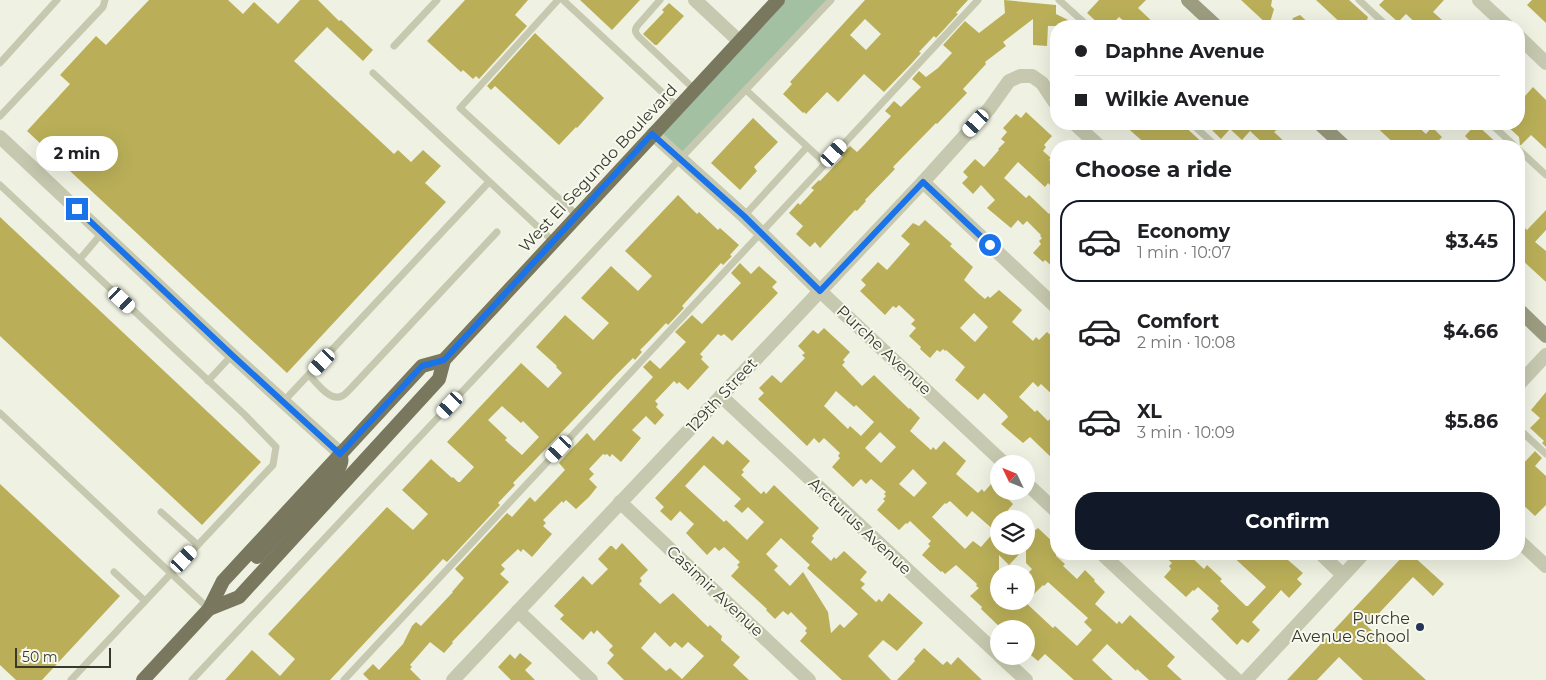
<!DOCTYPE html>
<meta charset="utf-8">
<style>
body{margin:0;font-family:Montserrat,sans-serif;background:#f2f2f2;color:#202124;height:100vh;display:flex;flex-direction:column;font-size:19px;white-space:nowrap}
*{box-sizing:border-box;margin:0}
p{font-size:16px;color:#757577}
.icon{flex:none;width:28px;height:28px;fill:none;stroke:currentColor;stroke-width:2;stroke-linecap:round;stroke-linejoin:round}
.map{position:relative;flex:1;overflow:hidden}
.panel{position:absolute;left:1050px;top:140px;width:475px;height:420px;display:flex;flex-direction:column;background:#fff;border-radius:20px;box-shadow:0 5px 20px #0002}
.panel>*{flex:none}
.guide{position:absolute;left:1050px;top:20px;width:475px;height:110px;border-radius:20px;box-shadow:0 5px 20px #0002;display:grid;align-content:center;height:110px;padding:0 25px;background:#fff}
.needle{width:32px;rotate:313deg}
.fabs{position:absolute;left:990px;top:455px;display:grid;gap:10px}
.fabs a{display:grid;place-items:center;width:45px;height:45px;border-radius:50%;background:#fff;box-shadow:0 5px 20px #0002;font-size:25px}
.scale{position:absolute;left:15px;bottom:12px;width:96px;box-sizing:border-box;padding-left:5px;border:2px solid #39382c;border-top:0;font-size:14px;line-height:18px;white-space:nowrap;color:#39382c;-webkit-text-stroke:4px #f7f9ef;paint-order:stroke}
.end{position:absolute;width:22px;height:22px;margin:-11px;border:6px solid #1a73e8;background:#fff;box-shadow:0 0 0 2px #fff}
.from{border-radius:50%}
.bubble{position:absolute;height:35px;border-radius:18px;background:#fff;box-shadow:0 5px 20px #0002;font-size:16px;font-weight:700;line-height:35px;text-align:center}
.car{position:absolute;width:15px;height:30px;margin:-15px -8px;border-radius:6px;box-shadow:0 0 4px 1px #0007;background:linear-gradient(#fff 24%,#345 0 40%,#fff 0 76%,#345 0 86%,#fff 0)}
.guide b{display:flex;align-items:center;gap:18px;height:48px;font-size:19px}
.guide b+b{border-top:1px solid #e0e0e0}
.guide i{width:12px;height:12px;background:#202124}
ul{padding:0;list-style:none}
li{display:flex;align-items:center;gap:15px;height:82px;margin:0 10px 8px;padding:0 15px;border:2px solid transparent;border-radius:20px}
li div{flex:1}
li b{display:block;font-size:19px}
li em{font-style:normal;font-weight:700}
li.current{border-color:#111827}
li>.icon{width:45px;height:45px;stroke-width:1.5}
h2{padding:0 25px;font-size:22px;line-height:60px}
.cta{display:flex;gap:10px;margin-top:auto;padding:10px 25px}
.cta a{flex:1;height:58px;border-radius:20px;background:#111827;color:#fff;font-size:20px;font-weight:700;line-height:58px;text-align:center}
.map>svg:first-child{display:block}
.green{fill:#a4c0a3}
.building{fill:#baaf58;fill-rule:evenodd}
.lines{fill:none;stroke-linecap:round;stroke-linejoin:round}
.service{stroke:#c6c9af;stroke-width:7}
.minor{stroke:#c6c9af;stroke-width:14}
.secondary{stroke:#9c9d80;stroke-width:14}
.primary{stroke:#79785f;stroke-width:14}
.route{stroke:#1a73e8;stroke-width:6}
.poi-dot{fill:#263456;stroke:#f7f9ef;stroke-width:2}
.labels{text-anchor:middle;dominant-baseline:central;stroke-width:4;stroke-linejoin:round;paint-order:stroke}
.street-label{font-size:16px;fill:#39382c;stroke:#f7f9ef}
.poi-label{font-size:16px;fill:#39382c;stroke:#f7f9ef;text-anchor:end}
</style>
<div class="map">
<svg width="1546" height="680" viewBox="0 0 1546 680">
<rect width="100%" height="100%" fill="#eff2e2"/>
<polygon class="green" points="778,0 831,0 680,159 653,134"/>
<g class="building">
<polygon points="149,0 228,0 243,14 254,2 278,24 300,0 318,0 339,21 341,20 373,50 363,61 327,27 294,61 394,154 398,150 411,162 423,150 441,166 425,183 446,202 287,373 27,131 70,84 60,75 96,36 106,45"/>
<polygon points="465,0 528,0 515,15 527,26 479,79 476,76 473,79 463,70 461,72 427,41"/>
<polygon points="580,0 640,0 612,30"/>
<path d="M865,0H968L956,13L958,14L936,38L934,36L919,52L921,53L912,63L884,92L864,74L838,102L827,92L806,114L804,112L803,113L783,94L792,84L790,82ZM865,19L881,34L866,50L850,35Z"/>
<polygon points="1004,0 1056,5 1056,14 1080,26 1048,26 1047,46 1033,45 1033,19 1003,42 1006,46 985,62 986,64 963,89 967,93 937,124 936,123 893,167 895,169 865,200 866,201 857,211 855,210 820,248 815,242 810,247 796,234 803,226 789,213 798,203 800,205 814,190 811,188 819,180 820,181 843,157 841,156 850,146 857,152 864,145 891,116 885,111 894,101 901,107 921,87 912,79 919,71 926,77 938,68 952,53 943,45 965,21 979,33 1005,13"/>
<polygon points="1099,0 1146,0 1138,8 1157,26 1130,26 1119,17 1110,26 1101,26 1087,13"/>
<polygon points="1241,0 1272,0 1271,6 1274,9 1269,26"/>
<polygon points="1316,0 1349,0 1368,17 1365,26 1344,26"/>
<polygon points="1384,0 1444,0 1433,12 1449,26 1419,26 1406,14 1398,22 1379,5"/>
<polygon points="1532,0 1546,0 1546,23 1527,5"/>
<polygon points="669,3 684,16 657,45 655,45 643,34 664,12 662,10"/>
<polygon points="1300,15 1312,26 1290,26 1293,18"/>
<polygon points="535,33 604,98 577,128 576,127 559,145 495,86 491,90 487,86"/>
<polygon points="1533,87 1546,100 1546,149 1531,135 1521,145 1520,145 1519,137 1505,124 1519,124 1519,90 1525,96"/>
<polygon points="1026,112 1052,136 1044,145 1046,147 1043,151 1051,158 1049,160 1056,166 1056,191 1048,183 1045,187 1018,162 1004,178 1026,198 1029,195 1049,214 1056,206 1056,270 1045,260 1043,262 1033,253 1041,244 1039,241 1042,238 1040,236 1041,235 1027,221 1023,225 1018,220 1011,228 987,208 995,200 981,185 973,194 962,183 968,177 963,172 975,159 984,167 999,150 998,149 1005,142 1001,139 1007,132 1003,128 1016,114 1021,118"/>
<polygon points="753,118 778,142 754,167 757,171 740,190 711,163"/>
<polygon points="1123,124 1162,124 1168,129 1172,124 1182,124 1206,146 1148,146"/>
<polygon points="1218,124 1273,124 1278,129 1274,132 1289,146 1266,146 1250,131 1242,140 1230,129 1221,139 1212,130"/>
<polygon points="1373,124 1415,124 1426,134 1432,127 1442,137 1433,146 1397,146"/>
<polygon points="1476,124 1500,146 1475,146 1465,136"/>
<path d="M678,195L697,214L699,212L718,230L720,228L739,245L730,255L732,256L723,265L721,263L682,306L684,308L668,325L666,323L649,341L640,350L642,352L635,360L633,358L618,373L536,459L513,483L515,485L498,503L500,505L447,562L443,559L330,680H225L252,650L280,676L295,659L268,634L387,507L413,530L428,514L402,490L431,459L452,478L453,477L458,482H460L474,467L447,442L521,363L548,388L562,373L556,367L557,366L536,347L565,315L593,340L609,323L581,298L611,266L638,291L652,276L625,251ZM502,406L521,423L523,421L539,437L522,455L505,440L507,438L488,420Z"/>
<polygon points="1546,210 1546,230 1535,242 1546,251 1546,282 1519,257 1519,222 1527,230"/>
<polygon points="0,217 261,462 202,525 0,336"/>
<path d="M925,220L952,244L950,246L973,267L964,280L979,294L985,299L988,296L990,298L999,290L1022,310L1012,322L1033,341L1036,337L1039,340L1047,332L1056,340V398L1041,384L1038,387L1033,382L1019,397L1035,412L1037,410L1048,421L1056,413V462L1030,437L1023,443L1001,424L1008,417L1007,415L984,393L978,400L955,380L965,367L946,350L945,351L943,349L940,352L937,350L930,358L920,349L921,347L909,336L916,328L911,324L915,320L899,305L896,308L893,306L885,315L860,291L866,285L861,280L878,262L887,270L910,244L901,236L913,223L919,226ZM974,313L988,327L975,342L960,328Z"/>
<polygon points="740,263 751,274 759,266 777,282 772,287 778,293 732,341 724,334 721,336 718,334 700,354 703,357 701,359 709,367 688,390 679,382 677,384 674,381 655,401 658,404 656,407 664,415 655,425 646,416 632,430 641,438 621,462 612,454 610,457 607,454 605,455 603,454 589,469 594,474 589,479 597,487 589,497 576,509 566,500 563,503 562,501 543,520 546,523 543,526 552,534 532,557 523,549 521,552 518,549 501,565 505,569 500,574 509,582 452,642 453,643 444,653 430,642 410,665 412,667 410,669 421,680 369,680 363,674 373,664 379,670 403,644 412,626 416,622 421,626 453,592 452,592 464,578 455,569 507,513 512,517 530,497 535,502 565,470 559,463 567,454 587,433 594,441 653,377 643,367 650,360 660,369 686,342 675,332 692,315 702,324 741,283 731,273"/>
<path d="M824,328L850,352L843,360L845,362L842,365L862,386L874,375L909,409L910,408L920,418L910,431L931,450L933,447L936,450L944,441L966,461L956,474L978,493L982,489L984,492L992,483L1013,504L1008,510L1018,519H999V546H1026V526L1033,532L1038,528L1056,545V556L1065,564L1063,566L1077,579L1085,570L1095,580L1094,581L1105,592L1095,604L1117,624L1119,621L1122,624L1130,615L1175,657L1167,666L1182,680H1149L1137,669L1136,671L1107,644L1092,660L1113,680H1074L1045,654L1038,661L1026,651V629H1002L981,609L982,607L970,596L979,588L976,586L977,584L956,565L945,574L942,571L941,572L922,555L930,546L928,544L931,541L910,521L907,524L906,523L899,530L877,510L885,501L883,499L886,496L884,494L886,492L871,479L866,484L861,479L853,487L832,467L840,458L838,456L840,453L824,438L819,443L814,438L807,446L758,399L764,393L759,388L772,375L781,383L805,358L802,355L805,353L798,346L813,330L818,334ZM836,391L854,407L856,405L874,422L861,436L850,426L848,429L824,406ZM880,432L896,447L881,463L865,448ZM913,469L927,483L914,497L899,484ZM950,501L967,517L972,511L995,531L981,547L973,541L965,549L932,517L945,503L946,504ZM1026,547V563L1032,569L1026,575V602L1043,585L1044,586L1048,582L1088,618L1084,622L1092,630L1077,646L1055,626L1053,628L1024,601H999V555L1009,565Z"/>
<polygon points="1546,392 1546,447 1542,443 1544,441 1530,428 1540,418 1531,410"/>
<path d="M713,436L723,445L727,440L750,461L742,470L744,472L741,475L761,494L764,491L766,494L774,485L819,528L812,536L814,538L811,542L831,561L834,557L836,559L844,551L867,572L860,580L865,584L861,588L876,602L879,599L882,602L889,593L923,623L897,651L883,640L868,656L891,680H842L800,641L807,633L805,631L807,628L791,612L788,615L783,611L775,619L766,610L767,609L731,576L739,567L737,565L740,562L724,547L719,551L715,547L707,555L686,533L694,524L680,511L671,521L660,511L664,507L655,498ZM704,465L741,499L734,506L742,513L748,507L764,522L747,540L726,520L724,522L685,486ZM781,538L810,565L807,568L858,614L844,628L840,624L831,633L828,612L803,572L790,586L774,570L778,566L766,554Z"/>
<polygon points="1535,451 1542,458 1535,466 1546,476 1546,505 1535,516 1519,501 1519,468"/>
<polygon points="0,484 120,596 42,680 16,680 0,665"/>
<path d="M622,543L648,570L640,578L642,581L639,584L660,604L673,593L708,627L710,625L722,636L721,640L740,657L733,665L749,680H624L607,663L614,655L609,650L613,646L597,630L594,634L591,631L583,640L560,619L564,615L554,606L583,576L592,585L608,569L598,559L610,546H612L616,550ZM655,632L670,647L675,642L682,648L688,642L704,656L682,679L670,668L666,671L641,648Z"/>
<polygon points="1162,554 1188,554 1204,569 1207,565 1222,579 1220,581 1246,606 1248,606 1266,587 1230,554 1281,554 1303,573 1297,579 1302,584 1289,598 1281,590 1252,622 1260,630 1248,643 1242,639 1237,645 1211,619 1219,611 1217,608 1219,606 1198,587 1194,591 1193,590 1186,597 1164,577 1171,569 1169,566 1172,563"/>
<polygon points="1405,554 1411,554 1444,584 1433,596 1413,577 1367,626 1426,680 1363,680 1339,657 1317,680 1287,680"/>
<polygon points="924,648 943,665 947,661 951,665 958,657 982,680 897,680 915,661 914,659"/>
<polygon points="520,653 532,663 525,670 535,680 511,680 498,667 510,654 515,659"/>
</g>
<g class="lines">
<g class="service">
<polyline points="558,0 460,108 577,215"/>
<polyline points="563,0 678,107"/>
<path d="M660,0L638,25C634,30 635,32 638,36L694,89"/>
<polyline points="1059,0 1088,26"/>
<polyline points="1359,0 1387,26"/>
<polyline points="394,46 437,0"/>
<polyline points="0,63 57,0"/>
<polyline points="373,73 553,241"/>
<polyline points="746,90 825,163"/>
<polyline points="0,116 103,7 105,0"/>
<polyline points="1192,124 1216,146"/>
<polyline points="1491,124 1515,146"/>
<polyline points="1519,150 1546,175"/>
<polyline points="0,185 245,415 276,447 273,465 71,680"/>
<polyline points="744,216 807,147"/>
<polyline points="80,259 102,233"/>
<path d="M309,375C317,383 330,402 342,396C346,394 349,390 352,387L497,232"/>
<polyline points="208,381 232,355"/>
<polyline points="283,402 489,182"/>
<polyline points="0,413 209,609"/>
<polyline points="1519,429 1546,454"/>
<polyline points="161,512 198,545"/>
<polyline points="114,572 145,601"/>
<polyline points="192,680 680,159 831,0"/>
<polyline points="344,680 978,0"/>
</g>
<g class="minor">
<polyline points="695,0 739,41"/>
<polyline points="1479,0 1507,26"/>
<polyline points="1519,37 1546,63"/>
<polyline points="1075,124 1099,146"/>
<polyline points="653,134 744,216 820,291 1005,464"/>
<polyline points="0,137 232,355 340,453"/>
<polyline points="923,182 1056,307"/>
<polyline points="1519,384 1546,355"/>
<polyline points="721,396 999,655"/>
<polyline points="1026,483 1056,511"/>
<polyline points="620,502 809,680"/>
<polyline points="1519,541 1546,566"/>
<polyline points="1102,554 1237,680"/>
<polyline points="1321,554 1343,575"/>
<polyline points="518,611 591,680"/>
<polyline points="1000,656 1026,680"/>
<polyline points="453,680 923,182 989,109 1009,81 1020,76 1032,76 1042,83 1056,104"/>
<polyline points="1246,680 1363,554"/>
</g>
<g class="secondary">
<polyline points="1188,0 1216,26"/>
<polyline points="1320,124 1344,146"/>
<polyline points="1519,310 1546,336"/>
</g>
<g class="primary">
<path d="M257,557L338,470C341,464 343,460 340,453"/>
<polyline points="209,609 239,597 439,379 444,360 778,0"/>
<polyline points="143,680 209,609 223,581 422,366 444,360"/>
</g>
</g>
<g class="lines">
<polyline class="route" points="77,209 232,355 340,454 422,366 444,360 652,134 744,216 820,291 923,182 990,245"/>
</g>
<circle class="poi-dot" cx="1420" cy="627" r="5"/>
<g class="labels">
<g class="street-label">
<text transform="translate(598 168) rotate(-47)">West El Segundo Boulevard</text>
<text transform="translate(884 350) rotate(43)">Purche Avenue</text>
<text transform="translate(722 395) rotate(-47)">129th Street</text>
<text transform="translate(860 526) rotate(43)">Arcturus Avenue</text>
<text transform="translate(715 591) rotate(43)">Casimir Avenue</text>
</g>
<g class="poi-label">
<text x="1410" y="618">Purche<tspan x="1410" dy="18">Avenue School</tspan></text>
</g>
</g>
</svg>
<div class="fabs">
<a><svg class="needle" viewBox="-14 -14 28 28"><path d="M0-13l5 13h-10z" fill="#e53935"/><path d="M0 13l5-13h-10z" fill="#757577"/></svg></a>
<a><svg class="icon" aria-label="layers" viewBox="0 0 24 24"><path d="M12 4l9 5-9 5-9-5zM3 14l9 5 9-5"/></svg></a>
<a>+</a>
<a>−</a>
</div>
<div class="scale">50 m</div>
<i class="end from" style="left:990px;top:245px"></i>
<i class="end" style="left:77px;top:209px"></i>
<div class="bubble" style="left:36px;top:136px;width:82px">2 min</div>
<i class="car" style="left:976px;top:123px;rotate:222deg"></i>
<i class="car" style="left:834px;top:153px;rotate:42deg"></i>
<i class="car" style="left:122px;top:300px;rotate:133deg"></i>
<i class="car" style="left:322px;top:362px;rotate:223deg"></i>
<i class="car" style="left:450px;top:405px;rotate:223deg"></i>
<i class="car" style="left:559px;top:449px;rotate:223deg"></i>
<i class="car" style="left:184px;top:559px;rotate:43deg"></i>
<div class="guide">
<b><i class="from"></i>Daphne Avenue</b>
<b><i></i>Wilkie Avenue</b>
</div>
<section class="panel">
<h2>Choose a ride</h2>
<ul>
<li class="current"><svg class="icon" aria-label="car" viewBox="0 0 24 24"><path d="M5 17H2v-5l4-1 3-4h7l3 4 3 1v5h-3M9 17h6M6 11h13"/><circle cx="7" cy="17" r="2"/><circle cx="17" cy="17" r="2"/></svg><div><b>Economy</b><p>1 min · 10:07</p></div><em>$3.45</em></li>
<li><svg class="icon" aria-label="car" viewBox="0 0 24 24"><path d="M5 17H2v-5l4-1 3-4h7l3 4 3 1v5h-3M9 17h6M6 11h13"/><circle cx="7" cy="17" r="2"/><circle cx="17" cy="17" r="2"/></svg><div><b>Comfort</b><p>2 min · 10:08</p></div><em>$4.66</em></li>
<li><svg class="icon" aria-label="car" viewBox="0 0 24 24"><path d="M5 17H2v-5l4-1 3-4h7l3 4 3 1v5h-3M9 17h6M6 11h13"/><circle cx="7" cy="17" r="2"/><circle cx="17" cy="17" r="2"/></svg><div><b>XL</b><p>3 min · 10:09</p></div><em>$5.86</em></li>
</ul>
<div class="cta"><a>Confirm</a></div>
</section>
</div>
